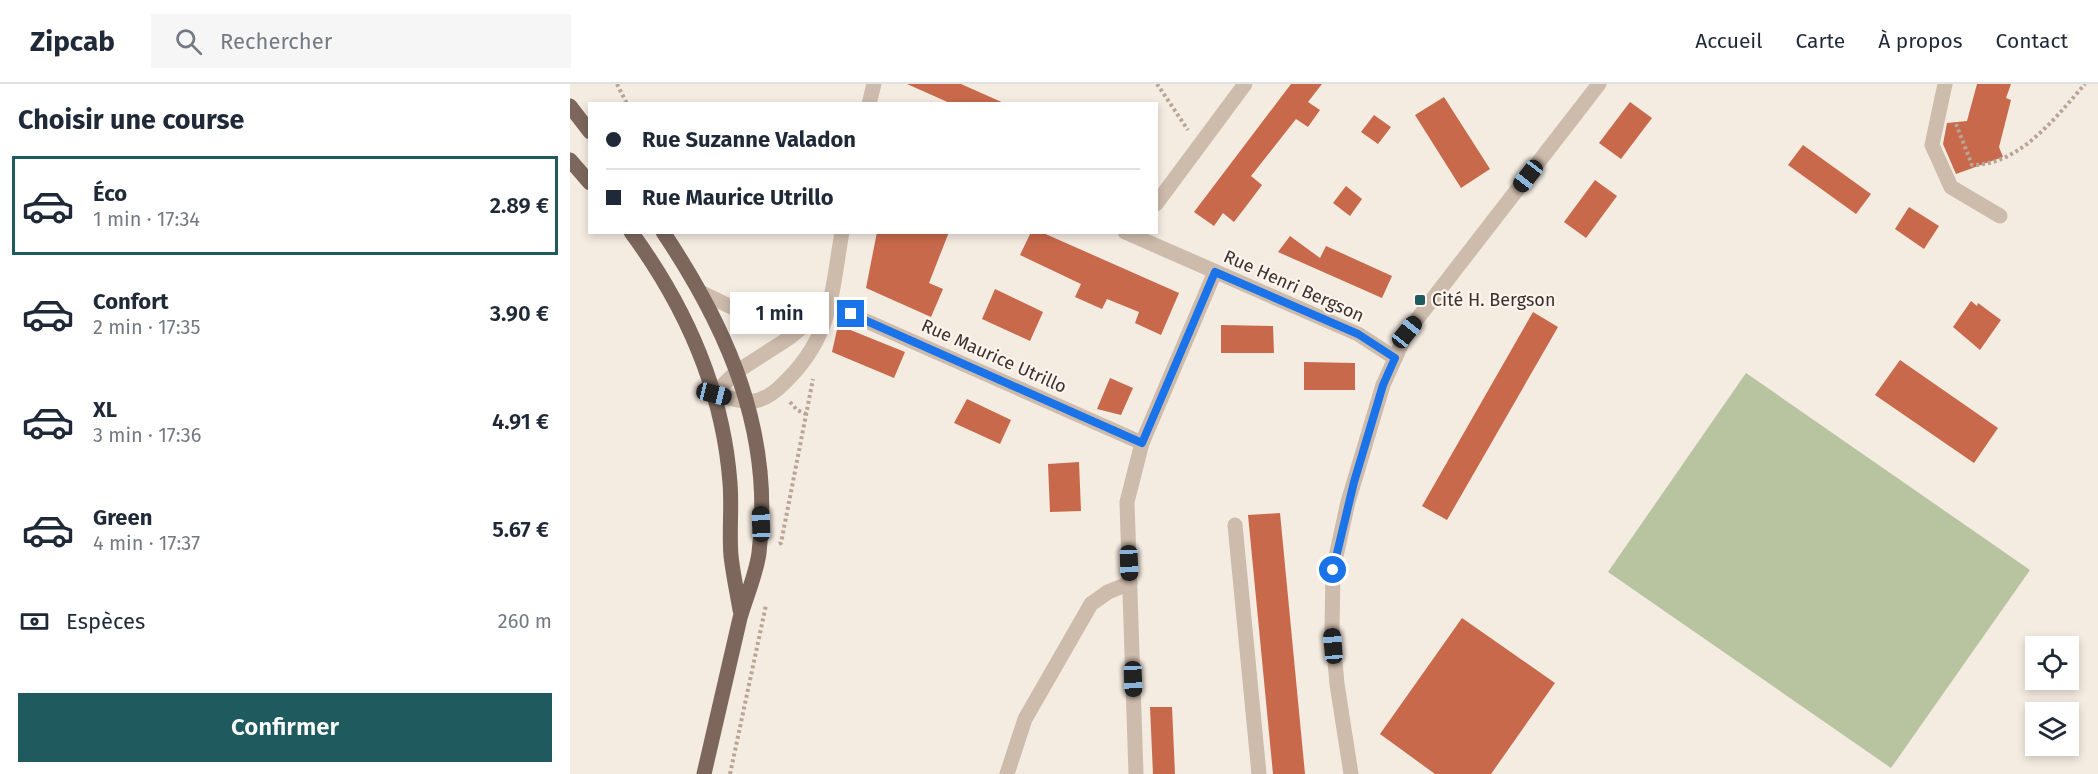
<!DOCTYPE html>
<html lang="fr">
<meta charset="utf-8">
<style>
body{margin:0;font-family:"Fira Sans",sans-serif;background:#f6f6f7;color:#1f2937;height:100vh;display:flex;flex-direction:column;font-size:22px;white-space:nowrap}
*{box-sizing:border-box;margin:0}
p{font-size:20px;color:#747a83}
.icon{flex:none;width:33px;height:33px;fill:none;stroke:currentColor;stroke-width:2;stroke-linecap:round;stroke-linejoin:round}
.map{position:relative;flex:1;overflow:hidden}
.side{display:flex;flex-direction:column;background:#fff;width:570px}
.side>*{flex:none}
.top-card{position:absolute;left:18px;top:18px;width:570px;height:132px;border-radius:0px;box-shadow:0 3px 9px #0003;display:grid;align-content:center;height:132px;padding:0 18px;background:#fff}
.tools{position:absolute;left:1455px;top:552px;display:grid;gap:12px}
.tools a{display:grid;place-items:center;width:54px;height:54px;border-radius:0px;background:#fff;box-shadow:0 3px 9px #0003;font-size:30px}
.end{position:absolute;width:27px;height:27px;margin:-14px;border:8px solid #1a73e8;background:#fff;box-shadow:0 0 0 3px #fff}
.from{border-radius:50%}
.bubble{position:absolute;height:42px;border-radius:0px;background:#fff;box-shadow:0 3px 9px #0003;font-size:20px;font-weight:600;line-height:42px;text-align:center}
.car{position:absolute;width:18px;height:36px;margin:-18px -9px;border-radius:8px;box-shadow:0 0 4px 2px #0007;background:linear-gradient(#222 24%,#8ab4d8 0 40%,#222 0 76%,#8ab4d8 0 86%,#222 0)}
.top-card b{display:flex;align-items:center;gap:21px;height:57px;font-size:22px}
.top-card b+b{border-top:2px solid #e0e1e3}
.top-card i{width:15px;height:15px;background:#1f2937}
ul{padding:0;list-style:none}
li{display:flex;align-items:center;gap:18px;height:99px;margin:0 12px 9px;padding:0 6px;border:3px solid transparent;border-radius:0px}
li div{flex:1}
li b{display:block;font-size:22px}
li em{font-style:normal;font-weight:600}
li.active{border-color:#1f5a5e}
li>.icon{width:54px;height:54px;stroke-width:1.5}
h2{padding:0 18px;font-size:27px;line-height:72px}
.pay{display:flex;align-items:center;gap:15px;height:66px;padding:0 18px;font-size:22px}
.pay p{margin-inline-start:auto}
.action{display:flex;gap:12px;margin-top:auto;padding:12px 18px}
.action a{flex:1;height:69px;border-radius:0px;background:#1f5a5e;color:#fff;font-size:24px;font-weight:600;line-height:69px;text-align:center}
header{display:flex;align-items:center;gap:36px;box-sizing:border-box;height:84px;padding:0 30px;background:#fff;border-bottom:2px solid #e0e1e3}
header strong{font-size:28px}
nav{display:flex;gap:33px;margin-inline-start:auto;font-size:21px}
.search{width:420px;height:54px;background:#f6f6f7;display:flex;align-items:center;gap:15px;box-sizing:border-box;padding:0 21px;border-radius:0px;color:#747a83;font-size:22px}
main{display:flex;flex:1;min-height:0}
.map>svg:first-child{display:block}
.green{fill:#b8c4a0}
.building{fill:#c8694b}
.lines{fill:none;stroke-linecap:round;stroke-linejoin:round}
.path{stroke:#b9a596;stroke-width:4;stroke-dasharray:3 3;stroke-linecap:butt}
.minor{stroke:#cdbbac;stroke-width:15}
.major{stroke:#7d675c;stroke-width:15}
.route{stroke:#1a73e8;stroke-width:8}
.poi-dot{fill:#1f5a5e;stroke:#fbf5ee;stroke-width:2}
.labels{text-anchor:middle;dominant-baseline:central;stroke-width:4.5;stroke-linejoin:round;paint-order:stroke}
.street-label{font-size:18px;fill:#3b302b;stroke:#fbf5ee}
.poi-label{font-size:18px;fill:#3b302b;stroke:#fbf5ee;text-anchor:start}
</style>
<header>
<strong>Zipcab</strong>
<div class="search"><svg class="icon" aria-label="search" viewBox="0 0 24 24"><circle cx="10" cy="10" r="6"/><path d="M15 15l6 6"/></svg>Rechercher</div>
<nav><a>Accueil</a><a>Carte</a><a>À propos</a><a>Contact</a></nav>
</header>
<main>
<section class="side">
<h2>Choisir une course</h2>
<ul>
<li class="active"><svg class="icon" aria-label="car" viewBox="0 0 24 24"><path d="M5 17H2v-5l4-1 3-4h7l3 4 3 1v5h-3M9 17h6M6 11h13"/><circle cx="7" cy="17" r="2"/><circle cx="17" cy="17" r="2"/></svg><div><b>Éco</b><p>1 min · 17:34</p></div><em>2.89 €</em></li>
<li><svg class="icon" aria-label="car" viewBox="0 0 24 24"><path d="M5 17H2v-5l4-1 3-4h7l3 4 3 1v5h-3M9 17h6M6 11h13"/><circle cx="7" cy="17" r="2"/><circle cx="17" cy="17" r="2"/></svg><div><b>Confort</b><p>2 min · 17:35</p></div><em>3.90 €</em></li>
<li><svg class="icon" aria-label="car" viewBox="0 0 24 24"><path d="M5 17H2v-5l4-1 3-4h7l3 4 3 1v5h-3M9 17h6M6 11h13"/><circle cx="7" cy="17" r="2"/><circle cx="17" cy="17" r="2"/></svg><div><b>XL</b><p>3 min · 17:36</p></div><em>4.91 €</em></li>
<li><svg class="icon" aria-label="car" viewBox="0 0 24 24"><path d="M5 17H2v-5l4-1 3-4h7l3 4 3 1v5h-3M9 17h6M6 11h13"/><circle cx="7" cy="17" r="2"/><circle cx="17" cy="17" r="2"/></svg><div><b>Green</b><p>4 min · 17:37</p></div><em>5.67 €</em></li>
</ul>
<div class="pay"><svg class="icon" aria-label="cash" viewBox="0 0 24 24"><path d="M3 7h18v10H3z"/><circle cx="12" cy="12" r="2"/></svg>Espèces<p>260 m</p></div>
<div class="action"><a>Confirmer</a></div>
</section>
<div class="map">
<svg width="1528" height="690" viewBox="0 0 1528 690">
<rect width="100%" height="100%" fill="#f4ebe1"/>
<polygon class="green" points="1176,289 1460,486 1321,684 1038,488"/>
<g class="building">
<polygon points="337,0 391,0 436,20 382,20"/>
<polygon points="721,0 752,0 738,18 750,26 738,43 726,35 681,92 692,101 677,121 664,138 653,129 644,142 624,128"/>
<polygon points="1407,0 1441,0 1436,14 1441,16 1429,63 1433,73 1386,90 1373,60 1377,39 1397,37"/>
<polygon points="874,13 920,85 891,104 845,31"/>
<polygon points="1060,18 1082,34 1051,75 1029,59"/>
<polygon points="804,31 821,43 808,60 791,48"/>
<polygon points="1233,61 1301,110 1286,130 1218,81"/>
<polygon points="1025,96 1047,112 1016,154 994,138"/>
<polygon points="776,102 792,115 780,132 763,119"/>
<polygon points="1339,123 1369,142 1354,165 1325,145"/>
<polygon points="307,148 379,148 359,199 373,205 361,233 296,204"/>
<polygon points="461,148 471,148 609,209 591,251 565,239 569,228 537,215 532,225 505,213 511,200 450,171"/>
<polygon points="720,152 750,174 756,162 822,192 812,214 708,168"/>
<polygon points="425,205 473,228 460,257 412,235"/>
<polygon points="1401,217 1407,222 1408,219 1431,236 1410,266 1383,243"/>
<polygon points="963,228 988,243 877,436 852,422"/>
<polygon points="268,241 335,268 324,294 262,268"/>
<polygon points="651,241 703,242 704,269 651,269"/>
<polygon points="1330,276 1428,344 1404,379 1305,311"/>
<polygon points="734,278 785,279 785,306 734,306"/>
<polygon points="540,294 563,304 551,331 527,325"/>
<polygon points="397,315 441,336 430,360 384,339"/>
<polygon points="509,378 511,427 480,428 478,380"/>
<polygon points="710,429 735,690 703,690 678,431"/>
<polygon points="892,534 985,599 921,690 865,690 810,650"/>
<polygon points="580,623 602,623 605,690 583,690"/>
</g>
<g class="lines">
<g class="path">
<polyline points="47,0 57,20"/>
<polyline points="587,0 618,46"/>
<path d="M1386,40L1402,81C1450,81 1486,33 1515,0"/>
<polyline points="220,318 227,326 236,330"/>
<polyline points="209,460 211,459 243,295"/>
<polyline points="160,690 196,521"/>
</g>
<g class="minor">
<polyline points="1375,0 1362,61 1381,103 1430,132"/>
<polyline points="299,20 304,0"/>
<polyline points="586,120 675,0"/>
<polyline points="555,148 788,250 825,274"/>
<polyline points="132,209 193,238 206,239 243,234"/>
<polyline points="260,221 572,359"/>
<path d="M144,310C155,312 166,317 176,317C190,319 204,309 213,300C262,254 261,211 272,148"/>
<polyline points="144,310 166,288 219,254 260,221"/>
<polyline points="665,441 689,690"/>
<polyline points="437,690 455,635 521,520 538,508 560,499"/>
<polyline points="566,690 557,418 572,359 645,188"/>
<polyline points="781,690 767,600 762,544 763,486 778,418 813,301 837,248 1029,0"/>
</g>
<g class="major">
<polyline points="0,22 20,48"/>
<polyline points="0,76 20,99"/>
<path d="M61,148C116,223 153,306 160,399C162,423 159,448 161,472C163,490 167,508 170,526"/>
<path d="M93,148C158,245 204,349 189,469C186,491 176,513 170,534C158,586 146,638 134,690"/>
</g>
</g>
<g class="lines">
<polyline class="route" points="281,230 572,359 645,188 788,250 825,274 813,301 784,398 763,486"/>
</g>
<rect class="poi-dot" x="844" y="210" width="12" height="12" rx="3"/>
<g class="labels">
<g class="street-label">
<text transform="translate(724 202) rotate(24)">Rue Henri Bergson</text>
<text transform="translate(424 272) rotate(24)">Rue Maurice Utrillo</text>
</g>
<g class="poi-label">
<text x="862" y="216">Cité H. Bergson</text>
</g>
</g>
</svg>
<div class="tools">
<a><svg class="icon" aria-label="locate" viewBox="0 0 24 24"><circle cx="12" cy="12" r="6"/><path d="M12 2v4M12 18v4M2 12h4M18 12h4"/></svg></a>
<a><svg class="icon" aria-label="layers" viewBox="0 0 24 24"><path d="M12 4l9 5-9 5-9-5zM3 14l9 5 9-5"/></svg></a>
</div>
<i class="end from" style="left:763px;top:486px"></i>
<i class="end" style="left:281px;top:230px"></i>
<div class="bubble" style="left:160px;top:208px;width:99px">1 min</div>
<i class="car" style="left:958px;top:92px;rotate:218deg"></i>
<i class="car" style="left:837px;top:248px;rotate:39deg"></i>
<i class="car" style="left:144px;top:310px;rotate:104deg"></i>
<i class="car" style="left:191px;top:440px;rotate:358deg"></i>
<i class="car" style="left:559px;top:479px;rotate:178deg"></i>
<i class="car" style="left:763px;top:562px;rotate:355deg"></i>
<i class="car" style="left:563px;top:595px;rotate:178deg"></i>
<div class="top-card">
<b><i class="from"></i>Rue Suzanne Valadon</b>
<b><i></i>Rue Maurice Utrillo</b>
</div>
</div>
</main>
